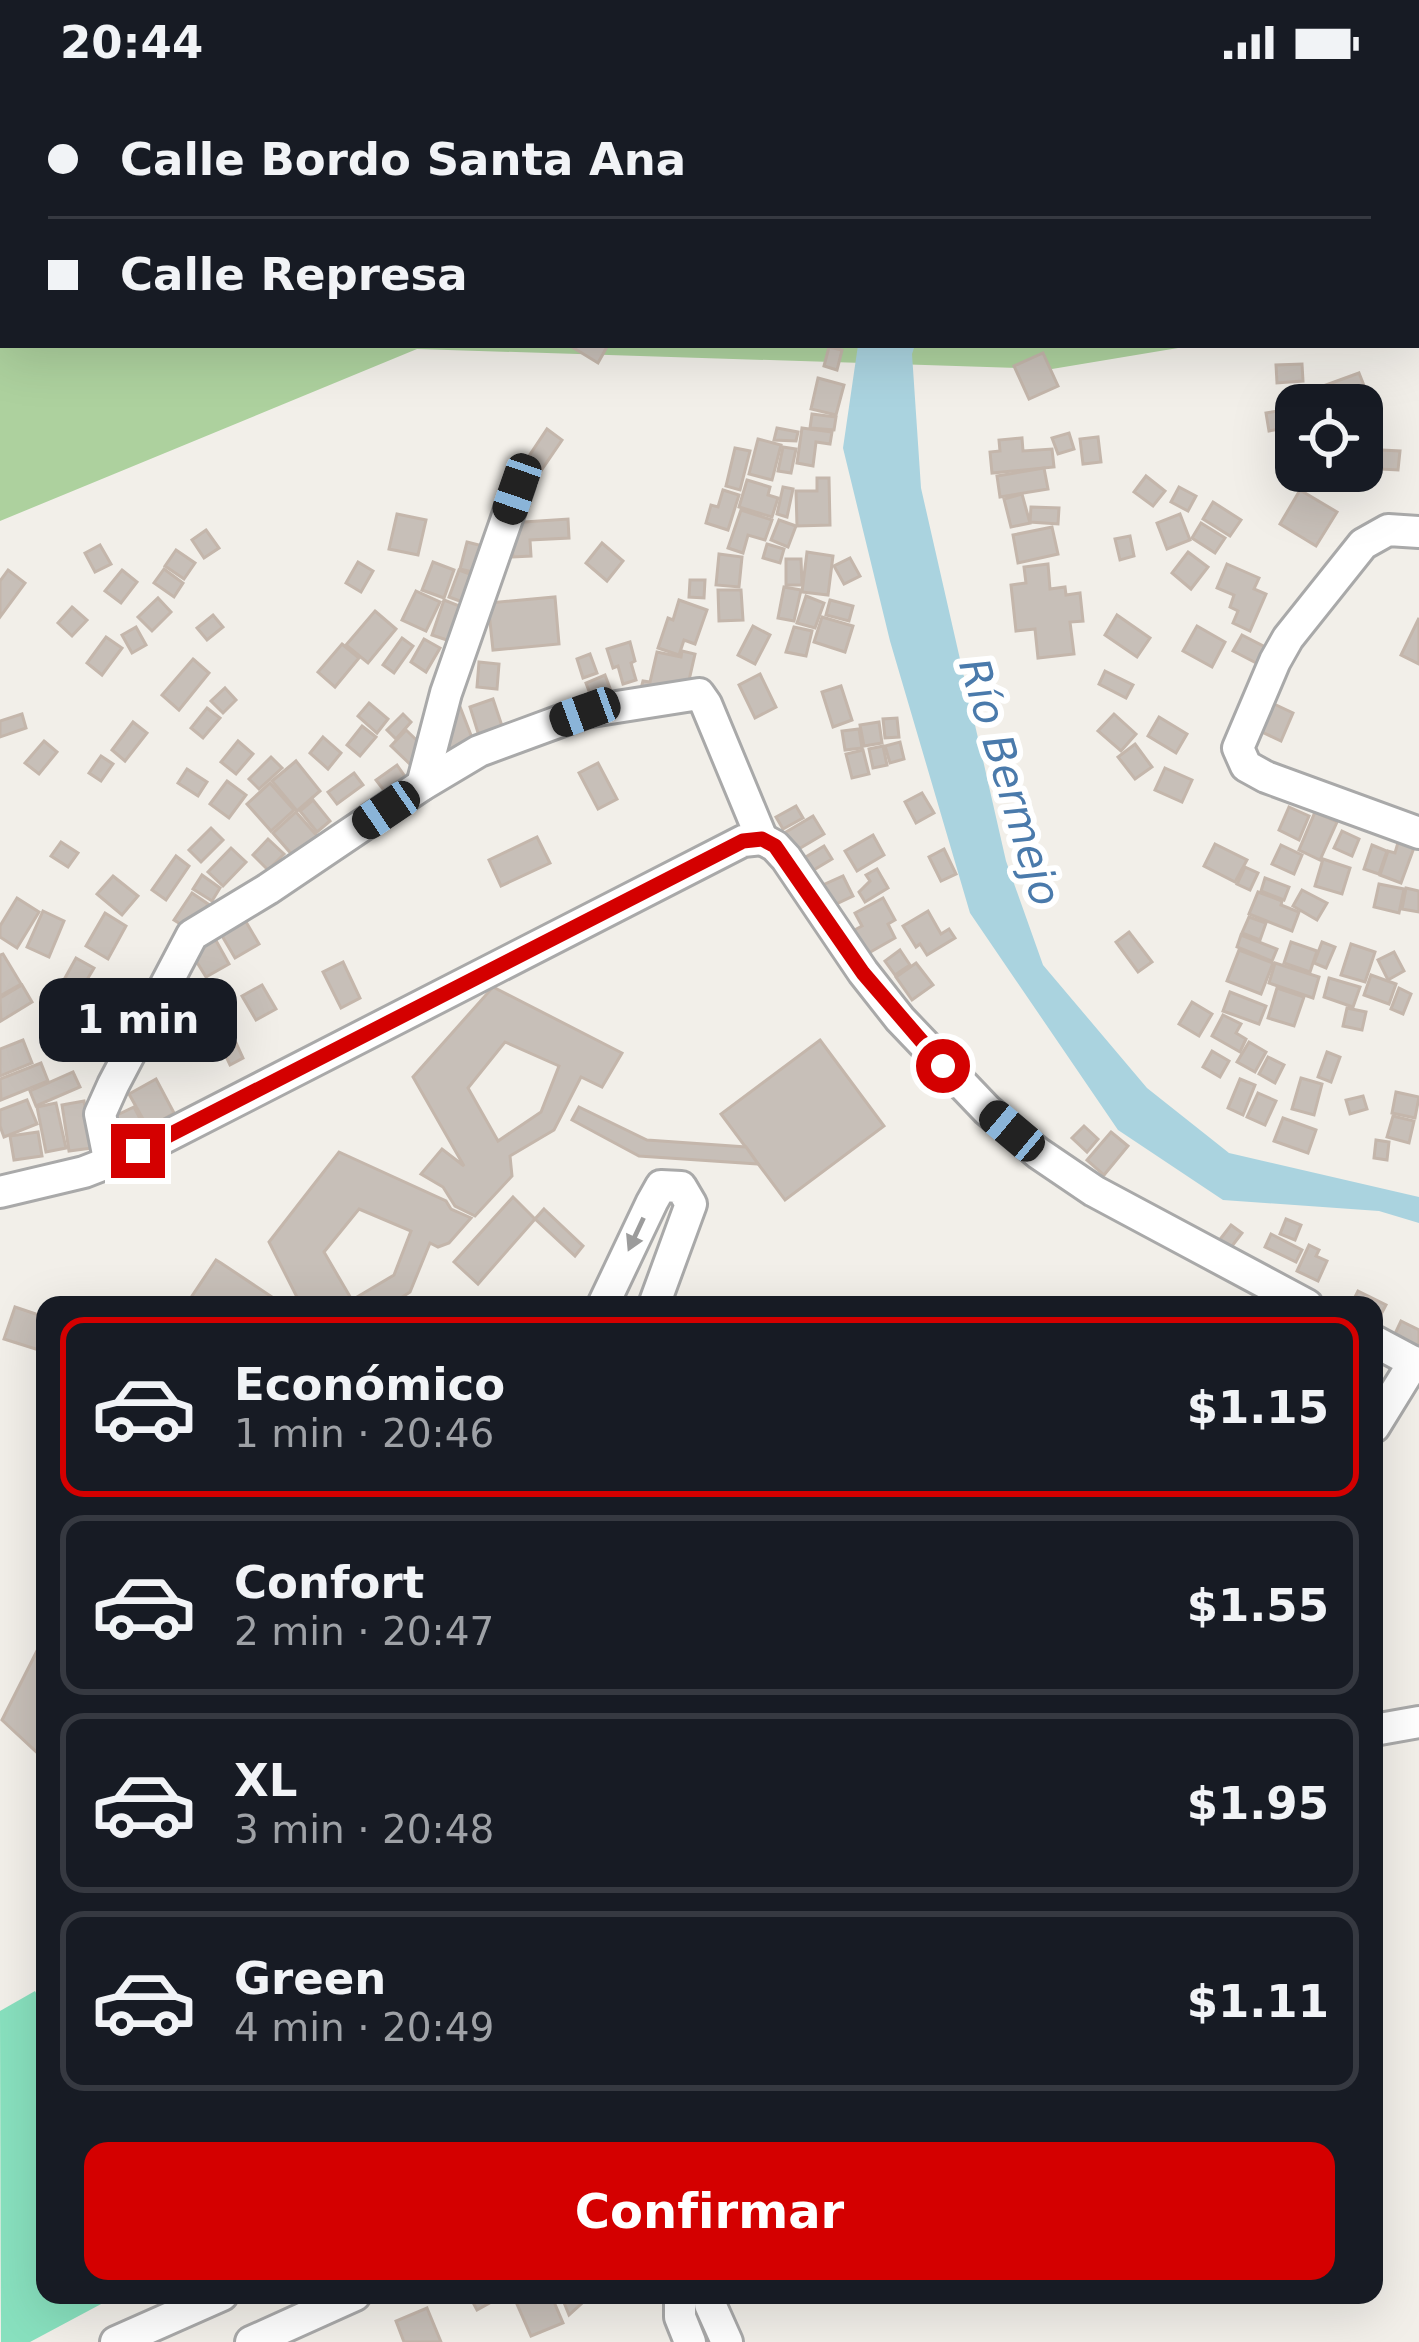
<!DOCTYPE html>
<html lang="es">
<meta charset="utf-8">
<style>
body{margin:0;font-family:"DejaVu Sans",sans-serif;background:#20242c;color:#f1f3f6;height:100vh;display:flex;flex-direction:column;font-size:45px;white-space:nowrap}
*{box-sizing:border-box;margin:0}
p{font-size:39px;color:#9ea1a6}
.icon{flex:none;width:66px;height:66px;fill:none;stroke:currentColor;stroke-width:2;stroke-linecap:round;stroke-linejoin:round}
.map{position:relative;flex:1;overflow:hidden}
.drawer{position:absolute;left:36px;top:1212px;width:1347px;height:1008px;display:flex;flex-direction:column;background:#171b24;border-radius:24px;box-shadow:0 12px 48px #0002}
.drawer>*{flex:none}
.top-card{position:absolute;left:0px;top:0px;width:1419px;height:264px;box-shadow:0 12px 48px #0002;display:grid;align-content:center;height:264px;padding:0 48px;background:#171b24}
.tools{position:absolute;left:1275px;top:300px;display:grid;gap:24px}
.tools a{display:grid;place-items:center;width:108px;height:108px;border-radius:24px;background:#171b24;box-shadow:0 12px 48px #0002;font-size:60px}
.end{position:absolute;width:54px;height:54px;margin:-27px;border:15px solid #d40000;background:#fff;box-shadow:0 0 0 6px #fff}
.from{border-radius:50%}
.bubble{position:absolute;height:84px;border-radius:24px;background:#171b24;box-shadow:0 12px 48px #0002;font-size:39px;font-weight:600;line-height:84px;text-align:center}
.car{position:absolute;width:36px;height:72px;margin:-36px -18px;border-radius:15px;box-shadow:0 0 9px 3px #0007;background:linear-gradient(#222 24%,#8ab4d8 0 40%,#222 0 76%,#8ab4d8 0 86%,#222 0)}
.top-card b{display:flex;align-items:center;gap:42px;height:114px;font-size:45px}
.top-card b+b{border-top:3px solid #363941}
.top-card i{width:30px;height:30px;background:#f1f3f6}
ul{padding:21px 0 0;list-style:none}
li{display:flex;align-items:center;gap:36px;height:180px;margin:0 24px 18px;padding:0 24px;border:6px solid #363941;border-radius:24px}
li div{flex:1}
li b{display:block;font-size:45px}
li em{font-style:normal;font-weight:600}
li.on{border-color:#d40000}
li>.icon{width:108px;height:108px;stroke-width:1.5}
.action{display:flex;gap:24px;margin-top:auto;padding:24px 48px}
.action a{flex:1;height:138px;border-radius:24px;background:#d40000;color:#fff;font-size:48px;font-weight:600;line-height:138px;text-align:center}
.status{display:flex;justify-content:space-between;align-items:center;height:84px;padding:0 60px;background:#171b24;direction:ltr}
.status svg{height:33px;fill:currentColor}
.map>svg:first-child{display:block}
.forest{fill:#add19e}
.pitch{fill:#88e0be}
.water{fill:#aad3df}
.building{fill:#c7bfb8;stroke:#c4b6ab;stroke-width:3;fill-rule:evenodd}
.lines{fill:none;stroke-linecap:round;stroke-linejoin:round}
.minor-casing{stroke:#a9a9a9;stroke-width:36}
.minor{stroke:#fff;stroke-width:30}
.oneway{fill:#9c9c9c}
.route{stroke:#d40000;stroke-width:15}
.labels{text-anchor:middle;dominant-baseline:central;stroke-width:12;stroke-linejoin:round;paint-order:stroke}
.water-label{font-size:42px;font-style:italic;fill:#4a7aab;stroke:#fff}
</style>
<div class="status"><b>20:44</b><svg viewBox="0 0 49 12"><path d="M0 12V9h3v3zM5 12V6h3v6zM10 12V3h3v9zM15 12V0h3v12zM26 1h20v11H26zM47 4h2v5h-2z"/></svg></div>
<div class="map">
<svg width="1419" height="2258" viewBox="0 0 1419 2258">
<rect width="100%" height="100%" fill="#f2efe9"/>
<polygon class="forest" points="0,0 1419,0 1419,223 1416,224 1416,3 3,3 3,261 1196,261 1052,285 417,265 0,437"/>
<polygon class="pitch" points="35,1907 45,1927 45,2211 118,2211 30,2258 1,2258 0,1927"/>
<polygon class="water" points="858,261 915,261 912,270 921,404 1006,777 1043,881 1147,1004 1229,1069 1419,1113 1419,1139 1379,1127 1223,1116 1118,1046 970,829 890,557 843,364"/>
<g class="building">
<polygon points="573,261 608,261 598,279 572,263"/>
<polygon points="829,263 842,266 837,286 824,282"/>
<polygon points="1043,269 1058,302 1029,315 1014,282"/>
<polygon points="1302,280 1303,297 1277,299 1276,281"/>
<polygon points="1359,289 1367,309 1333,321 1326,301"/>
<polygon points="818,294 844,301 836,331 811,325"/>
<polygon points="1296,324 1296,342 1269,347 1266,329"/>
<polygon points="812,330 836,333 834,346 810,344"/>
<polygon points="777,344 798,348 796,357 774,356"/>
<polygon points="802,344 832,348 830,360 816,358 813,382 797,379"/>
<polygon points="547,345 562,356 534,397 519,387"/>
<polygon points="1069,349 1074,365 1058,370 1052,354"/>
<polygon points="1098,353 1101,378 1083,380 1080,355"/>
<polygon points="1022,354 1023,367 1052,365 1054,383 992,389 990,368 1000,367 999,356"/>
<polygon points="758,355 781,361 772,396 749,390"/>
<polygon points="783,363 796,365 791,389 778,387"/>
<polygon points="735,364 750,367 740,406 726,402"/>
<polygon points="1362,365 1400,367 1398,386 1362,384"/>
<polygon points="1044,384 1048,405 1000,413 997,392"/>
<polygon points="1146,392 1165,407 1153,422 1134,408"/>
<polygon points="817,394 829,394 830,441 797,442 796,407 817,407"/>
<polygon points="747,396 770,403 768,411 778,414 772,433 739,423"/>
<polygon points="783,403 793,405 787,433 777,430"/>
<polygon points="1179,403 1196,412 1188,427 1171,418"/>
<polygon points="723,406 739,411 728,446 706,439 711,421 718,423"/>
<polygon points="1300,406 1337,428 1316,462 1280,440"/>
<polygon points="1022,410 1030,439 1011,443 1004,415"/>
<polygon points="1213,418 1241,436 1230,452 1203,435"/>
<polygon points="1031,423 1059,424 1058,440 1030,438"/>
<polygon points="741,426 772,436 765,456 748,451 743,469 728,464"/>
<polygon points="397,430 426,436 418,471 389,465"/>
<polygon points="1180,430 1190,456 1167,465 1157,439"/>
<polygon points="568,435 569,454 530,456 531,472 513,473 510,439"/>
<polygon points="779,436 796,442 788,463 771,456"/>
<polygon points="1201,439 1225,454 1215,469 1192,454"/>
<polygon points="1052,443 1058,470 1018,479 1013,451"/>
<polygon points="206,446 219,464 204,474 192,456"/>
<polygon points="1130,452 1134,472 1120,476 1115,455"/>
<polygon points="467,458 487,463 481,490 460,485"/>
<polygon points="602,459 623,477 607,497 586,479"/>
<polygon points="767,460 784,465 780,479 763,474"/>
<polygon points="100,461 111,480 95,488 85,469"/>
<polygon points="176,466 195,479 184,495 165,482"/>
<polygon points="807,468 833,472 828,511 802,508"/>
<polygon points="1188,468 1208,483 1191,505 1172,489"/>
<polygon points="719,470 742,473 739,503 716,501"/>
<polygon points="850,474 860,492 844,500 834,482"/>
<polygon points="786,475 801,475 802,501 786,501"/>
<polygon points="358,478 373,487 361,508 346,499"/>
<polygon points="433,478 454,486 444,514 422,506"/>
<polygon points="1048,480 1050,505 1065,503 1066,511 1080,509 1083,537 1070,538 1074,570 1038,574 1035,545 1016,547 1011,501 1026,499 1024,483"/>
<polygon points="1227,480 1259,494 1254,505 1266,510 1250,547 1233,539 1238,527 1230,523 1234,511 1217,504"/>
<polygon points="164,485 183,499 174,513 154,499"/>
<polygon points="8,486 25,499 0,533 0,497"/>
<polygon points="122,486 137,498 121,519 105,507"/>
<polygon points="459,486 478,493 468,520 449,513"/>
<polygon points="690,496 705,496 704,514 689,513"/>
<polygon points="784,503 801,506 794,537 778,534"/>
<polygon points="718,506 741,506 743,536 719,537"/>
<polygon points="416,507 440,518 426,547 402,536"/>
<polygon points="806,512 824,519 815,544 797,539"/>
<polygon points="555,513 559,560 493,566 488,519"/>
<polygon points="158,514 171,528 152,547 138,533"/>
<polygon points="444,516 462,523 450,557 432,551"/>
<polygon points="679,516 707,526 695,560 684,556 679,571 658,564 668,534 673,536"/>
<polygon points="830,516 853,522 849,537 826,531"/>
<polygon points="72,523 87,536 72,552 58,539"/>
<polygon points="375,527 396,545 368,579 346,561"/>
<polygon points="213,531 223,543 207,556 197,544"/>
<polygon points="1117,531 1150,554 1137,573 1105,551"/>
<polygon points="822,533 853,542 845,568 814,558"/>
<polygon points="1419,534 1419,580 1401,571"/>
<polygon points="753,542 770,551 755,580 738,571"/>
<polygon points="1197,542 1225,558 1212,583 1183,567"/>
<polygon points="136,543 146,561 132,569 122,551"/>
<polygon points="794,543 812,547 806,572 786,568"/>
<polygon points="1242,551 1273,567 1264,583 1233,567"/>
<polygon points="106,553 122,564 102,591 87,579"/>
<polygon points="402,554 413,562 394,589 383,581"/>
<polygon points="424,555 440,564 426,588 411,578"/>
<polygon points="630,558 635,577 631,579 636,596 623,600 618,582 613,584 607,565"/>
<polygon points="342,560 359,574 335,603 318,588"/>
<polygon points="682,567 695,570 687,605 640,608 643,597 650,598 657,568 681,573"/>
<polygon points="590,570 597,589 583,594 577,575"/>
<polygon points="193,575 209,589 179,626 162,611"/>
<polygon points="479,578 499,580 497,605 477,603"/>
<polygon points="1105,587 1133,601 1126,614 1099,600"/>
<polygon points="760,590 776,623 755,634 739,601"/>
<polygon points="605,591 611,607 592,615 586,599"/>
<polygon points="841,602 852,636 833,643 822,608"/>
<polygon points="225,604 236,616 223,629 211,617"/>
<polygon points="457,615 474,659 434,679"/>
<polygon points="493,615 503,645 479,652 470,623"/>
<polygon points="369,619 388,635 377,649 358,632"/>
<polygon points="1274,620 1293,629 1281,657 1262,648"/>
<polygon points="207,624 220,634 203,654 191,644"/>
<polygon points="22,630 26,644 0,653 0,637"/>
<polygon points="403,630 411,638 396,655 387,646"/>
<polygon points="1114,630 1136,650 1121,667 1098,647"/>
<polygon points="1159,633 1187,650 1176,669 1148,652"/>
<polygon points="897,634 899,653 885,654 883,635"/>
<polygon points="133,638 147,649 125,677 112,666"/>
<polygon points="879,638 882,659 864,662 860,641"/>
<polygon points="362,642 376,653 360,672 347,661"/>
<polygon points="859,645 862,664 845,666 842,647"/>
<polygon points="406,646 428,667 413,683 391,662"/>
<polygon points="323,653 341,669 328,685 310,669"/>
<polygon points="44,657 57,668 39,690 25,679"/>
<polygon points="238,657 253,670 236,690 221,678"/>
<polygon points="900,658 904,675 890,679 885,662"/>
<polygon points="1135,660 1152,683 1135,695 1118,673"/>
<polygon points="883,662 887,681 873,684 869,665"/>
<polygon points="863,666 869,690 852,694 846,670"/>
<polygon points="101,672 113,680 101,697 89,689"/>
<polygon points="271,673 282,684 259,705 249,695"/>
<polygon points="296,677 320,707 297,727 272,697"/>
<polygon points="598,679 617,715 598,725 579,689"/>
<polygon points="397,681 406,694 386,709 376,696"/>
<polygon points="1165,684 1192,696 1182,718 1155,706"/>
<polygon points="187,685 207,698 198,712 178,699"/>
<polygon points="354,689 363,701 337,720 328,708"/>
<polygon points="227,697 246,711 229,734 210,720"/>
<polygon points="270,699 294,726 271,747 247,720"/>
<polygon points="922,709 934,729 916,739 905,718"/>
<polygon points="313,716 330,737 317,748 300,727"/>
<polygon points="796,722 803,734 783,745 776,733"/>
<polygon points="1289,723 1309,732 1299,756 1279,746"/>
<polygon points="296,728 318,753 295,774 273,749"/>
<polygon points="1315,728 1337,738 1320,776 1299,766"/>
<polygon points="813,732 824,750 792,769 781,751"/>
<polygon points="211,744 223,756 201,778 189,766"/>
<polygon points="1342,747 1359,755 1352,772 1334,764"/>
<polygon points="873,751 884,771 857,787 845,767"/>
<polygon points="537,753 550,779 501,802 489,776"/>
<polygon points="268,755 284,770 268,786 253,771"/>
<polygon points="1399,755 1415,761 1401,799 1380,791 1388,767 1395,769"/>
<polygon points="61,758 78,769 68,783 51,772"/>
<polygon points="1215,760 1247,776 1235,798 1204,782"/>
<polygon points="1281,761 1302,771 1294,790 1272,780"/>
<polygon points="1372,761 1387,767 1379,790 1364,785"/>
<polygon points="824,762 832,775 812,787 804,774"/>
<polygon points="231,764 246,778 223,802 208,788"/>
<polygon points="944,765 956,790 941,797 929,773"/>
<polygon points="176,772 189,782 166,816 152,806"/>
<polygon points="1323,775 1350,784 1342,810 1315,802"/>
<polygon points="1245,783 1258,789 1250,806 1237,800"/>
<polygon points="877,785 888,804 865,818 859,808 870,797 866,791"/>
<polygon points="202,791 220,804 212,817 193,805"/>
<polygon points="113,792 138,812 122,831 97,810"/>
<polygon points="843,792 853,812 834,821 823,801"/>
<polygon points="1265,794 1289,803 1284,816 1261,807"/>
<polygon points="1379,800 1404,805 1399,829 1374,823"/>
<polygon points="1406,804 1419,807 1419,828 1402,825"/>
<polygon points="1302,806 1327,819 1317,836 1293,822"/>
<polygon points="1258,808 1282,817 1281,821 1299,828 1292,847 1249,830"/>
<polygon points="192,809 208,820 190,846 174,836"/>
<polygon points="17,814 39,828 17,864 0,853 0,842"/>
<polygon points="883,814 895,836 888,840 895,854 860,874 847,850 862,842 855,829"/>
<polygon points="43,827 64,837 49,873 27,863"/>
<polygon points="928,827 941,850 949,845 955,854 927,871 920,860 916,863 903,842"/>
<polygon points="105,829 126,842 108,875 86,862"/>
<polygon points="242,831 259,860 235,874 218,845"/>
<polygon points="1249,833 1266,839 1260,856 1242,849"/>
<polygon points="1129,848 1152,878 1138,888 1116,858"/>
<polygon points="1241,851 1277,865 1272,877 1237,863"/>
<polygon points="214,853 229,880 206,893 190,867"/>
<polygon points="1291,858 1317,867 1310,888 1284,879"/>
<polygon points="1322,858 1335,863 1326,884 1314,879"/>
<polygon points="1351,860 1375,868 1365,898 1341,891"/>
<polygon points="900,866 910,881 895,891 885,877"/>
<polygon points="1239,866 1273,879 1261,910 1227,897"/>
<polygon points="1394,868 1404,887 1388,896 1378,876"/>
<polygon points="3,870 21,900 0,912 0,871"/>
<polygon points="76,874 94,884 82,904 65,894"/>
<polygon points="343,878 360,914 341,924 323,888"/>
<polygon points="916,879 933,901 912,916 896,893"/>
<polygon points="1275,879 1319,893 1313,914 1269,899"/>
<polygon points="1371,891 1396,900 1389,920 1364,911"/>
<polygon points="1329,894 1360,903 1353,923 1324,913"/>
<polygon points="64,896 83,907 77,919 57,908"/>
<polygon points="22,901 32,918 1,937 0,914"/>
<polygon points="262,901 276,925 256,936 242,912"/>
<polygon points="123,902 145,918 125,945 104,930"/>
<path d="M493,903L622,969L602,1003L581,993L554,1046L510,1072L512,1092L475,1132L455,1122L443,1103L421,1090L442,1065L464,1082L413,993ZM505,958L559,982L541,1028L498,1057L468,1004Z"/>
<polygon points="1277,904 1304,913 1294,942 1268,934"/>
<polygon points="1399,904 1411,910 1403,930 1391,925"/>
<polygon points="1230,908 1266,922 1259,940 1223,927"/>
<polygon points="1192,918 1212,930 1199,952 1179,940"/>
<polygon points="1347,924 1366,928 1362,946 1343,942"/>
<polygon points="223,925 234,942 195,967 185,950"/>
<polygon points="1223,931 1241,940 1236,949 1246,955 1240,968 1212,952"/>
<polygon points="169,936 185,953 173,963 158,946"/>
<polygon points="231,948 243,974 230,981 218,955"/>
<polygon points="23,956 32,979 0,992 0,965"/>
<polygon points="820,956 884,1042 785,1116 721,1030"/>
<polygon points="1249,958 1266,968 1255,988 1237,978"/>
<polygon points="1212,967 1229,977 1220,993 1203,983"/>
<polygon points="1327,968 1340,973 1331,998 1318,993"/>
<polygon points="1268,973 1284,981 1275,999 1259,990"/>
<polygon points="41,979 48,997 1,1016 0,995"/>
<polygon points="73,988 80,1003 36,1022 30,1007"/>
<polygon points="1301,994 1322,1000 1314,1031 1292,1025"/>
<polygon points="156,995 174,1029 148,1044 129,1010"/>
<polygon points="1240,995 1255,1001 1243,1031 1228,1024"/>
<polygon points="1396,1008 1419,1013 1415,1034 1392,1029"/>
<polygon points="1258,1009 1276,1017 1265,1041 1247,1033"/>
<polygon points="1363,1012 1367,1025 1350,1030 1346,1016"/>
<polygon points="27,1016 37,1040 4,1053 0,1042 0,1026"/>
<polygon points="84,1017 92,1064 69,1067 62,1021"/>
<polygon points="56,1019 66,1064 46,1068 37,1023"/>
<polygon points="134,1023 146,1046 121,1058 109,1035"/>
<polygon points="579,1023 647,1056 746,1063 758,1080 639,1072 572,1036"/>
<polygon points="1393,1032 1414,1037 1409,1059 1387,1053"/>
<polygon points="1283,1034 1316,1046 1308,1069 1274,1057"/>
<polygon points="1084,1042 1098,1055 1087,1068 1072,1054"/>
<polygon points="38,1048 42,1072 14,1076 10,1052"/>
<polygon points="1111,1048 1128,1062 1104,1091 1087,1076"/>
<polygon points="1376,1056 1389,1058 1387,1076 1374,1074"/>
<path d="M339,1068L446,1117L451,1125L471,1134L449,1159L438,1163L430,1159L410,1208L390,1221H301L269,1158ZM359,1125L411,1147L394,1191L352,1216L324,1168Z"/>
<polygon points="513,1113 535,1135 478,1200 454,1178"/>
<polygon points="544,1125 583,1162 575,1172 535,1135"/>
<polygon points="1286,1135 1301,1141 1295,1156 1280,1150"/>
<polygon points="1231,1141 1242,1149 1229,1166 1218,1158"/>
<polygon points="1271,1150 1302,1166 1296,1178 1265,1163"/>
<polygon points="1309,1161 1319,1166 1316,1172 1327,1177 1318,1197 1297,1187"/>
<polygon points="216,1176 221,1179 284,1221 186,1221"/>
<polygon points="1358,1207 1386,1221 1375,1242 1374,1221 1351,1221"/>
<polygon points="15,1223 45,1233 42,1267 4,1255"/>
<polygon points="1401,1237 1419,1246 1419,1262 1416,1269 1392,1256"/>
<polygon points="45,1551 45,1676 2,1636"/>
<polygon points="469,2211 495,2211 497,2215 477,2226"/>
<polygon points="513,2211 551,2211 563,2239 531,2252"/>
<polygon points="561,2211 591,2211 569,2231"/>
<polygon points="427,2224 441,2258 404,2258 396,2237"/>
</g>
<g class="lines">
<defs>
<g id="minor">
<polyline points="1419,448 1388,446 1363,460 1288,554 1275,577 1238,664 1246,682 1266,693 1419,749"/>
<polyline points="422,701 446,609 519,400"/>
<polyline points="762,755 775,762 786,774 863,888 900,935 987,1026 1038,1069 1094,1107 1307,1221"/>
<polyline points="110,1080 100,1030 113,1001 192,851 268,805 422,701 479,667 585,628 699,610 706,620 762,755"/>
<polyline points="0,1108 84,1088 138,1067 743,757 762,755"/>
<polyline points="603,1221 652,1118 661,1102 681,1103 691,1120 654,1221"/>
<polyline points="1374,1257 1419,1281"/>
<polyline points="1374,1343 1414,1278"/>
<polyline points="1374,1646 1419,1638"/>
<polyline points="680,2211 680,2233 690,2258"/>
<polyline points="710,2211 710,2220 727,2258"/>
<polyline points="116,2258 222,2211"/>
<polyline points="251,2258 355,2211"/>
</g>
</defs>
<use href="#minor" class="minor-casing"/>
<use href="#minor" class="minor"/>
</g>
<defs><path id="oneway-solid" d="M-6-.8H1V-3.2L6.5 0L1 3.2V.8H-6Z" transform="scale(3)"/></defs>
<use class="oneway" href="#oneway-solid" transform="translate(636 1150) rotate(115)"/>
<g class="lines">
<polyline class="route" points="138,1067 743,757 762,755 775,762 863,889 943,982"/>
</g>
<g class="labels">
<g class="water-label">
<text transform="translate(1010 698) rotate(73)">Río Bermejo</text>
</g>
</g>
</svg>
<div class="tools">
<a><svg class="icon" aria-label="locate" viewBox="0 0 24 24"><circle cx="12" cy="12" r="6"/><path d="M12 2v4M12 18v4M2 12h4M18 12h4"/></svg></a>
</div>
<i class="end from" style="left:943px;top:982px"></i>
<i class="end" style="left:138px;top:1067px"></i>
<div class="bubble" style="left:39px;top:894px;width:198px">1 min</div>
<i class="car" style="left:517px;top:405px;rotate:199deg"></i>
<i class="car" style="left:585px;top:628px;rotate:250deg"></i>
<i class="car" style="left:386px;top:726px;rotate:236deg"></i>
<i class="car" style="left:1012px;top:1047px;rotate:310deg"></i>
<div class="top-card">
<b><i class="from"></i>Calle Bordo Santa Ana</b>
<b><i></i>Calle Represa</b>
</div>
<section class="drawer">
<ul>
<li class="on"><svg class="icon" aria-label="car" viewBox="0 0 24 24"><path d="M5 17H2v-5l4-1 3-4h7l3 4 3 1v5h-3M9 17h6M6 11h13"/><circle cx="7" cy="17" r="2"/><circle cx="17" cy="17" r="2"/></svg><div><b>Económico</b><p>1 min · 20:46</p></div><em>$1.15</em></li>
<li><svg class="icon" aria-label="car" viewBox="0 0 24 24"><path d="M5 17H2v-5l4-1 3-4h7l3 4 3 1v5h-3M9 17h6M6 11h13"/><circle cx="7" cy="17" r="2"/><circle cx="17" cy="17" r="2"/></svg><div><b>Confort</b><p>2 min · 20:47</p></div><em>$1.55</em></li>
<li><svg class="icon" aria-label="car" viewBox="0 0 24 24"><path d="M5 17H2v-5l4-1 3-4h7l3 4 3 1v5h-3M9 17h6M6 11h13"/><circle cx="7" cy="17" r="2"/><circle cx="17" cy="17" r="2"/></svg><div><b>XL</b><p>3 min · 20:48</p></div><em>$1.95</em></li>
<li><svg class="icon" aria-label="car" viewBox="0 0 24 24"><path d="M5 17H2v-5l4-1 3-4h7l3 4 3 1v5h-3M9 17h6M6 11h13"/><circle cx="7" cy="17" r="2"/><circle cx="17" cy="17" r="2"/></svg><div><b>Green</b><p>4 min · 20:49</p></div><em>$1.11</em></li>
</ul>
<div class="action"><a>Confirmar</a></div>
</section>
</div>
